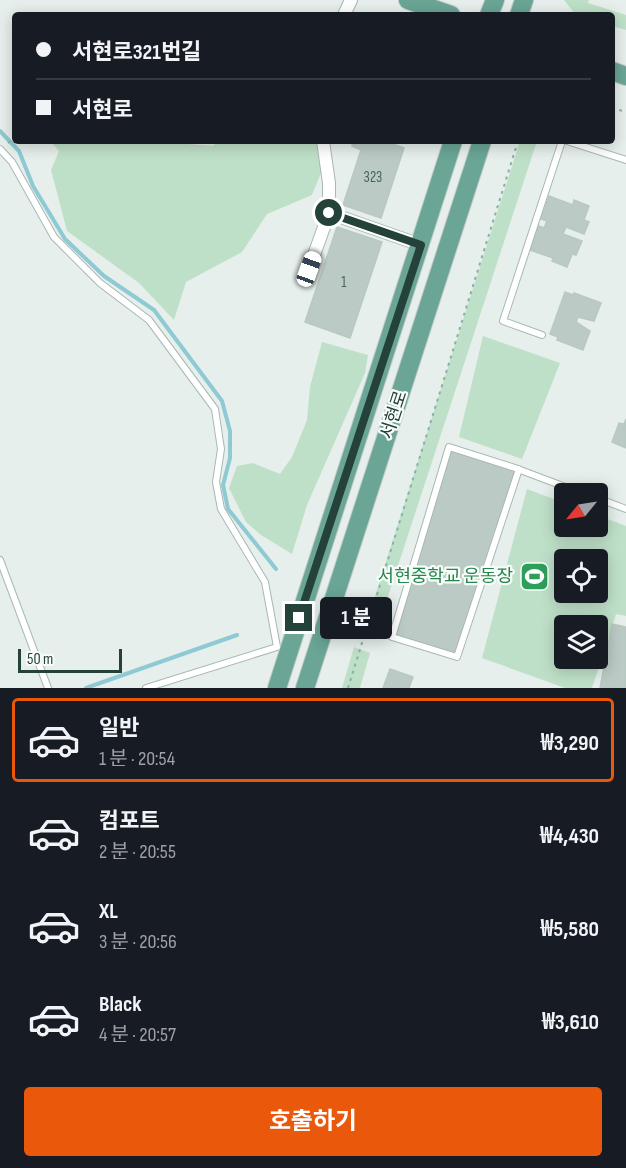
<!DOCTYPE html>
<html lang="ko">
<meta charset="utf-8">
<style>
body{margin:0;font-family:"Sofia Sans Condensed","Noto Sans KR",sans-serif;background:#20242c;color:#f1f3f6;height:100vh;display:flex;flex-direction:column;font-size:22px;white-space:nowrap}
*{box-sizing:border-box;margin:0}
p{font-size:20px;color:#9ea1a6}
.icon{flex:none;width:33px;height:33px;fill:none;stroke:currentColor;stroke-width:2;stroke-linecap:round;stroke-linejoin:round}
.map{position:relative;height:688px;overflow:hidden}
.sheet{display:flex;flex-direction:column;background:#171b24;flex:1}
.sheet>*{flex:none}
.hud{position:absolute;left:12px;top:12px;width:603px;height:132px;border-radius:6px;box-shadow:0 3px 15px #0003;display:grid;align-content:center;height:132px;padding:0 24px;background:#171b24}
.needle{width:39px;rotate:240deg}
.buttons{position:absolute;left:554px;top:483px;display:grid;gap:12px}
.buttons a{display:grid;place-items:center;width:54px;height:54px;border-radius:6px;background:#171b24;box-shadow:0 3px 15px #0003;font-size:30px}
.scale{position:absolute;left:18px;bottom:15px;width:104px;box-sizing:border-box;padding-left:6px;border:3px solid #24423a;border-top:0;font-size:16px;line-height:21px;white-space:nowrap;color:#24423a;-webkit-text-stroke:4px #f7fbf9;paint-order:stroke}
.end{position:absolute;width:27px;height:27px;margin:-14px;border:8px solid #24423a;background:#fff;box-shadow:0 0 0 3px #fff}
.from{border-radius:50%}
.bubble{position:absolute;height:42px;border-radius:6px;background:#171b24;box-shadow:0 3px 15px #0003;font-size:20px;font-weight:700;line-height:42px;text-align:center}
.car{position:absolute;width:18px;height:36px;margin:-18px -9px;border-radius:8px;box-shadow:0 0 4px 2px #0007;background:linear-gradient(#fff 24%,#345 0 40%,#fff 0 76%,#345 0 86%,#fff 0)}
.hud b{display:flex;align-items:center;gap:21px;height:57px;font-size:22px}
.hud b+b{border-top:2px solid #363941}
.hud i{width:15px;height:15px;background:#f1f3f6}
ul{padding:10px 0 0;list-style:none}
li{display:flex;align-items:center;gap:18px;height:84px;margin:0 12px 9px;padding:0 12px;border:3px solid transparent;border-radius:6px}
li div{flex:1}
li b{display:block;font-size:22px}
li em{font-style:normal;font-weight:700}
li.current{border-color:#ea580c}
li>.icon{width:54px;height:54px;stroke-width:1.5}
.primary-button{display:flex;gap:12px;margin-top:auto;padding:12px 24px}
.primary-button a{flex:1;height:69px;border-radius:6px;background:#ea580c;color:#fff;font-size:24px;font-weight:700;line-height:69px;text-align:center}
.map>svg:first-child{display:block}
.green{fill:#bfe0c8;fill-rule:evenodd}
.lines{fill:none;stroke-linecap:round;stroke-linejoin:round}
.stream{stroke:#8ec9d4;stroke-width:4}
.building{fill:#bbcac4;stroke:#b8c9c2;stroke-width:1.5}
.lane-casing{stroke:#a8b8b2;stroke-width:8}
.street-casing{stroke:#a8b8b2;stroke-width:14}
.primary-casing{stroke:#c2cac8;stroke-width:20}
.path{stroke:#86b3a5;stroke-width:2;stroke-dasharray:3 4.5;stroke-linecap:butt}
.lane{stroke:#fff;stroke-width:6}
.street{stroke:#fff;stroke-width:12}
.primary{stroke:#6aa596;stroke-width:18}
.route{stroke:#24423a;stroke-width:8}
.labels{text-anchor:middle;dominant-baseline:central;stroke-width:4.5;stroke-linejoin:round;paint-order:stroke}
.number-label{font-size:15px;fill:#4a645c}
.street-label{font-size:18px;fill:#24423a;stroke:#f7fbf9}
.leisure-label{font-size:18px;fill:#27864d;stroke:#f7fbf9;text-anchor:end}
</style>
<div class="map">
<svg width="626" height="688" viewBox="0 0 626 688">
<rect width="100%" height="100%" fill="#e6efeb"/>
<g class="green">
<polygon points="564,0 589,0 588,3 626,15 626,30 612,26 612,15 575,14"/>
<polygon points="50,141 147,141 213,146 219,141 320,141 325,163 312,195 267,214 242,252 186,282 174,320 139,283 67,231 51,170 59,151"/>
<polygon points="520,141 537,141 375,636 363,634"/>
<polygon points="483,336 560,363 522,459 459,437"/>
<polygon points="322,342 368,355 365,373 307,505 292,554 261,535 246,522 229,488 237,466 253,463 280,474 292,457 307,420 310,387"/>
<path d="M527,489L564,503V526H597V515L626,526V616L616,614L592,688H565L482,658ZM564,560H597V592H564ZM564,626H597V658H564Z"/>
<polygon points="354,647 370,653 360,688 342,688"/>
</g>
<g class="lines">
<g class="stream">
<polyline points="0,131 19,151 33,186 65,239 104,276 154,310 222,401 230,431 230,458 223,485 228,509 276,569"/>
<polyline points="86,688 237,635"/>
</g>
</g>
<g class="building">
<polygon points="353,141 384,141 404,148 381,218 343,205 361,150 352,146"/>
<polygon points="549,196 573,205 574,200 589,206 584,220 589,222 584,234 566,227 563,234 582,241 576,255 572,254 567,267 552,261 553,258 530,250 539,226 544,228 547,221 541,219"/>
<polygon points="337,227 382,242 350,338 305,322"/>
<polygon points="565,292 573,295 574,293 601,303 594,321 578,317 576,322 590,331 583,350 557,340 558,337 550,334"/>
<polygon points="626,419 626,448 612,442 619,423 624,424"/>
<polygon points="449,447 515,468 457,657 392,637"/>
<polygon points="612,624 626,627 626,688 600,688"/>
<polygon points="390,669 413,677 409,688 383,688"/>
</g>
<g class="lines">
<defs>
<g id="lane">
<polyline points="567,141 626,160"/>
<polyline points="0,149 12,162 54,237 100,283 149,320 215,409 221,449 216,482 221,509 265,582 277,647 146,688"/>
<polyline points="542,335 503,321 562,141"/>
<polyline points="519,469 457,657 392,637 449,447 515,468 584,494"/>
<polyline points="597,498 626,509"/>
<polyline points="0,560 48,688"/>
</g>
<g id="street">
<polyline points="344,15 351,0"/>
<polyline points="323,141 329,183 329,213 421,245"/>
<polyline points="309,269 329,213"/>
</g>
<g id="primary">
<polyline points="408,0 451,15"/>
<polyline points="489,15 495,0"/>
<polyline points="519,15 524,0"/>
<polyline points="612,71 626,76"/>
<polyline points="277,688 453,141"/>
<polyline points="305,688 482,141"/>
</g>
</defs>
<use href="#lane" class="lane-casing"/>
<use href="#street" class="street-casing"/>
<use href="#primary" class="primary-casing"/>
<g class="path">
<polyline points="612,108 626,112"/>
<polyline points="8,143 15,138"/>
<polyline points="348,688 518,141"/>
</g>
<use href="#lane" class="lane"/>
<use href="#street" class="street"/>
<use href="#primary" class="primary"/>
</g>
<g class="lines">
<polyline class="route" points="299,618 421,245 329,213"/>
</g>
<defs>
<symbol id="stadium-square" viewBox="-11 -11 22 22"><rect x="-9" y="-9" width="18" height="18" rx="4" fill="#2e9e5b" stroke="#f7fbf9"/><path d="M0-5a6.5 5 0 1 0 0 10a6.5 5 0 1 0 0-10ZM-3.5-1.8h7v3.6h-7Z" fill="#fff"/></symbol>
</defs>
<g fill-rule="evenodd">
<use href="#stadium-square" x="518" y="560" width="33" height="33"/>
</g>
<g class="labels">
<g class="number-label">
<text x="373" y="177">323</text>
<text x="344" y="282">1</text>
</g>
<g class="street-label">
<text transform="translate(394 415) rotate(-72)">서현로</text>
</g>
<g class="leisure-label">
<text x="513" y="576">서현중학교 운동장</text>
</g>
</g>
</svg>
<div class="buttons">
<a><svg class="needle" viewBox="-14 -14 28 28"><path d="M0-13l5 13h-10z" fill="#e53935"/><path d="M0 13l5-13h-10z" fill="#9ea1a6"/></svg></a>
<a><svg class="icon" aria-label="locate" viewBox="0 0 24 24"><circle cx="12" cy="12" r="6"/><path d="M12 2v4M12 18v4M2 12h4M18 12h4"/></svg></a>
<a><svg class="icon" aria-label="layers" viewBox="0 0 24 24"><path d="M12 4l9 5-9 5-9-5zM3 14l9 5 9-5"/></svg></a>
</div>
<div class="scale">50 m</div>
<i class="end from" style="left:329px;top:213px"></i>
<i class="end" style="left:299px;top:618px"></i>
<div class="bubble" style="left:320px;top:597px;width:72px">1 분</div>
<i class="car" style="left:309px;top:269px;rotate:20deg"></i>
<div class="hud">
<b><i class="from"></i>서현로321번길</b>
<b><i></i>서현로</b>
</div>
</div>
<section class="sheet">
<ul>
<li class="current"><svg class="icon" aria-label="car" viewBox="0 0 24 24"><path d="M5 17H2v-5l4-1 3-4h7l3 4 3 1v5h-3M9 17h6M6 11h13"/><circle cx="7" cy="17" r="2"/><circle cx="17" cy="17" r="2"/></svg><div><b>일반</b><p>1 분 · 20:54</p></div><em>₩3,290</em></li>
<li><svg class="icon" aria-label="car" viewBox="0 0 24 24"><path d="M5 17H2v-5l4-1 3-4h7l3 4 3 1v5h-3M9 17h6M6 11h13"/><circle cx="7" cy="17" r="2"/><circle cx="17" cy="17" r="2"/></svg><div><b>컴포트</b><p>2 분 · 20:55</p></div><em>₩4,430</em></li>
<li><svg class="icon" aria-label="car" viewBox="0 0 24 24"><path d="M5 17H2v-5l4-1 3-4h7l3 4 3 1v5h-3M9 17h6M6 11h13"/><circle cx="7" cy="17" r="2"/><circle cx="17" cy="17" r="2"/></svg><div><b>XL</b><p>3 분 · 20:56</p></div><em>₩5,580</em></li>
<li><svg class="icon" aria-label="car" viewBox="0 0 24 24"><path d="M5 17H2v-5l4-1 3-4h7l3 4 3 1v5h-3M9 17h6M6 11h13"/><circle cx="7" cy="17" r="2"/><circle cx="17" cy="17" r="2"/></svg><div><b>Black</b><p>4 분 · 20:57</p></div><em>₩3,610</em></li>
</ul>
<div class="primary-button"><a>호출하기</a></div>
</section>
